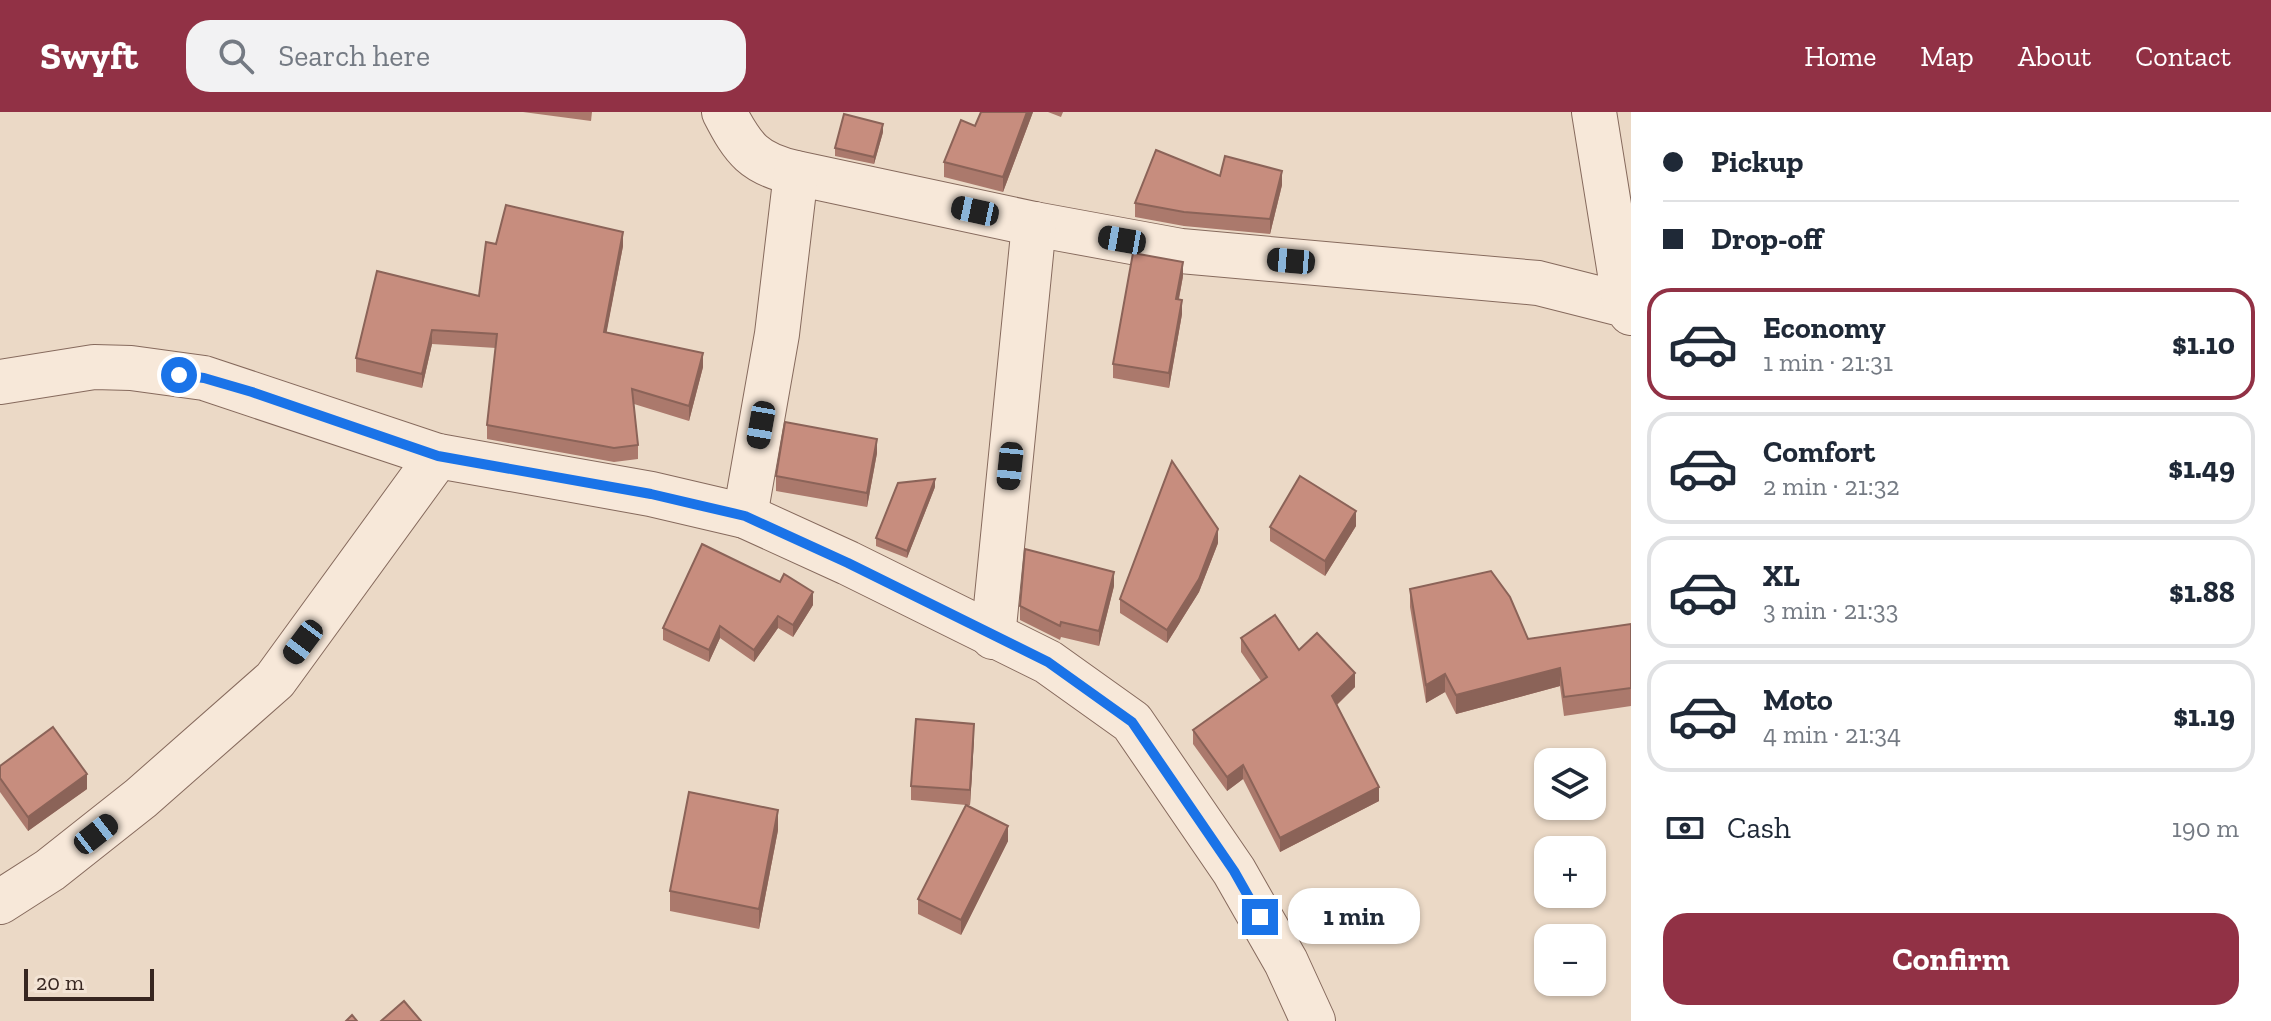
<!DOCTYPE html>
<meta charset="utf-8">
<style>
body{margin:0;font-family:"Zilla Slab",serif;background:#f2f2f3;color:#1f2937;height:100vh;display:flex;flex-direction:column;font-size:30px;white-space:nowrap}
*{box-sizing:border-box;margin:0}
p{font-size:26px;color:#747a83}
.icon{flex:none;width:44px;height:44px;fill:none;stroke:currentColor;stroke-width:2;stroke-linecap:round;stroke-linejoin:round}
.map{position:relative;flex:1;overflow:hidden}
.panel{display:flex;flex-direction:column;background:#fff;width:640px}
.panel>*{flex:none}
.top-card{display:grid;align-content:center;height:176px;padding:0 32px;background:#fff}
.controls{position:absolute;left:1534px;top:636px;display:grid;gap:16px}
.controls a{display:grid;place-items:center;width:72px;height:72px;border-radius:16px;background:#fff;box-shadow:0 2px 6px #0004;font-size:40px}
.scale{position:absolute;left:24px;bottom:20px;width:130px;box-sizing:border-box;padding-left:8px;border:4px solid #372620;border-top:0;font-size:22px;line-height:28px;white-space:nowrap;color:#372620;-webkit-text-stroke:6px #f3e4d5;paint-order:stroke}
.end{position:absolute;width:36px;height:36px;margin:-18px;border:10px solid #1a73e8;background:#fff;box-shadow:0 0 0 4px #fff}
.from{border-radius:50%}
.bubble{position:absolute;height:56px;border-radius:24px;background:#fff;box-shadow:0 2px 6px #0004;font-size:26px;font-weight:700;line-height:56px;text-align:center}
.car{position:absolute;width:24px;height:48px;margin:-24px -12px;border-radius:10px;box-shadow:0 0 6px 2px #0007;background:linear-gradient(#222 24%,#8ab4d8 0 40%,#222 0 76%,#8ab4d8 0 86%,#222 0)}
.top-card b{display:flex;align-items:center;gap:28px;height:76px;font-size:30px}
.top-card b+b{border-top:2px solid #e0e1e3}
.top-card i{width:20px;height:20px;background:#1f2937}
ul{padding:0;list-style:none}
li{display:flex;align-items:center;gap:24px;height:112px;margin:0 16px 12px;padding:0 16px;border:4px solid #e0e1e3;border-radius:24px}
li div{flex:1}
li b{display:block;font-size:30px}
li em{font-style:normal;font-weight:700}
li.current{border-color:#913145}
li>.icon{width:72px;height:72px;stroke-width:1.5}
.pay{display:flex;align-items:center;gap:20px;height:88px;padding:0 32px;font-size:30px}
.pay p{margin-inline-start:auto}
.cta{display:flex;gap:16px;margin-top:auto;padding:16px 32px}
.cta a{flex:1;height:92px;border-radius:24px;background:#913145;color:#fff;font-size:32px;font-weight:700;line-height:92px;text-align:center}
header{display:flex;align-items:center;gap:48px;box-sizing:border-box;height:112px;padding:0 40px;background:#913145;color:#fff}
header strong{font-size:38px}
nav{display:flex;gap:44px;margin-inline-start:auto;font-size:28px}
.search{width:560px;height:72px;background:#f2f2f3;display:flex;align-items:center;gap:20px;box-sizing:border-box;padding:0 28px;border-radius:24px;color:#747a83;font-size:30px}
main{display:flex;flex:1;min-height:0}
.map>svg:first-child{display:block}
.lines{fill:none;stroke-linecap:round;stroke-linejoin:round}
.minor-casing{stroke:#866a5d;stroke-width:46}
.minor{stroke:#f7e8d9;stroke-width:44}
.wall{fill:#ab796c}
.shaded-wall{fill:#8b6358}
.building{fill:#c78d7e;stroke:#8b6358;stroke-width:2}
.route{stroke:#1a73e8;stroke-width:10}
</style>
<header>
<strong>Swyft</strong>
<div class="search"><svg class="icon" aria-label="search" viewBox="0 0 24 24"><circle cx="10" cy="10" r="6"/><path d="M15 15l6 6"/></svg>Search here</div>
<nav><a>Home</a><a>Map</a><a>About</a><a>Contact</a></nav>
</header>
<main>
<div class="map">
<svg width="1631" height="909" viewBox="0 0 1631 909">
<rect width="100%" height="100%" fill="#ebd9c6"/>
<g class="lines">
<defs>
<g id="minor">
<path d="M724,0C743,37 754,52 796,61L1034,112L1181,139L1538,171L1625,193L1631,201"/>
<polyline points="1594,0 1625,193"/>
<polyline points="0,270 94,255 131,256 204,266 438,344 651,382 745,404 848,451 1048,550 1132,610 1234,759 1286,850 1313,909"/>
<polyline points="745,404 777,222 796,61"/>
<polyline points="993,525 1034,112"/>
<polyline points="0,790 50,758 141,686 275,568 438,344"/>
</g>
</defs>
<use href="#minor" class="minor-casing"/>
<use href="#minor" class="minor"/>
</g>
<g class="wall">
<polygon points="523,0 592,0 591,9"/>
<polygon points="1033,0 1003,80 944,65 944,50"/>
<polygon points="1048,0 1063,0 1061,5"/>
<polygon points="883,20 874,52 835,44 835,36"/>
<polygon points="1220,64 1282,73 1270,122 1184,114 1135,105 1135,91"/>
<polygon points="496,132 623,134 606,221 703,255 689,309 634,292 638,333 638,347 614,350 487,327 487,313 496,236 432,232 422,276 356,260 356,246 479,184"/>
<polygon points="1183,164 1179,187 1182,202 1169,276 1113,266 1113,252"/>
<polygon points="877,341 867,395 776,379 776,364"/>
<polygon points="935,375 907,446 876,434 876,426"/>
<polygon points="1356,414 1325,464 1270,429 1270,415"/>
<polygon points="1218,431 1199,480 1167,531 1120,501 1120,487"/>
<polygon points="1114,474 1099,534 1061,525 1060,528 1020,508 1020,494"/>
<polygon points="1410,477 1528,527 1631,512 1631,594 1564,604 1560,574 1456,602 1445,580 1426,591 1410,495"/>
<polygon points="813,493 793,525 778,516 754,550 720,526 709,550 663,528 663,516"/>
<polygon points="1241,526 1299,538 1355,575 1337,593 1379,689 1280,740 1243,667 1227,679 1193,632 1193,618 1261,569 1241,540"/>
<polygon points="974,626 970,693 966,693 1008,729 961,823 918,802 918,787 966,693 911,688 911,674"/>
<polygon points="0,654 87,677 28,719 0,680"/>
<polygon points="778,718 759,817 670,799 670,779"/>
</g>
<g class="shaded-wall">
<polygon points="1027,0 1033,0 1003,80 1003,65"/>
<polygon points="883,12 883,20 874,52 874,45"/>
<polygon points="1282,59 1282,73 1270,122 1270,107"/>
<polygon points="623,120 623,134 604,234 604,220"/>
<polygon points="1183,150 1183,164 1176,201 1176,187"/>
<polygon points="1182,188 1182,202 1169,276 1169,261"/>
<polygon points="432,218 432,232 422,276 422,262"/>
<polygon points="703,241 703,255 689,309 689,294"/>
<polygon points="877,327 877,341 867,395 867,381"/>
<polygon points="935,367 935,375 907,446 907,439"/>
<polygon points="1356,399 1356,414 1325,464 1325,449"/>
<polygon points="1218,417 1218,431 1199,480 1167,531 1167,518"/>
<polygon points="1114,460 1114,474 1099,534 1099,519"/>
<polygon points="813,480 813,493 793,525 793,513"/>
<polygon points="778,504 778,516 754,550 754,538"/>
<polygon points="720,514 720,526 709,550 709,538"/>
<polygon points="1560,556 1560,574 1456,602 1456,583"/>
<polygon points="1355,561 1355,575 1332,597 1332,584"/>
<polygon points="1445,562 1445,580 1426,591 1426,573"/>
<polygon points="974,612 974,626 970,693 970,678"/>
<polygon points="1243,653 1243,667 1227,679 1227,665"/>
<polygon points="87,662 87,677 28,719 28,705"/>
<polygon points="1379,675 1379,689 1280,740 1280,726"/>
<polygon points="778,698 778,718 759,817 759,797"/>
<polygon points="1008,714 1008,729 961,823 961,808"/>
</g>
<g class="building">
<polygon points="981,0 1027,0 1003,65 944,50 961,8 975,14"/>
<polygon points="844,2 883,12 874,45 835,36"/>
<polygon points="1156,38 1220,64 1225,44 1282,59 1270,107 1184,100 1135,91"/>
<polygon points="506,93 623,120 604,220 703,241 689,294 632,277 638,333 614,336 487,313 497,222 432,218 422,262 356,246 377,159 479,184 486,130 496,132"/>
<polygon points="1133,141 1183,150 1176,187 1182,188 1169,261 1113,252"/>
<polygon points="785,310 877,327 867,381 776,364"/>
<polygon points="1172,349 1218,417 1199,467 1167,518 1120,487"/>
<polygon points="1300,364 1356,399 1325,449 1270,415"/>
<polygon points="935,367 907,439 876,426 898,371"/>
<polygon points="702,432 780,470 784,462 813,480 793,513 778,504 754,538 720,514 709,538 663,516"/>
<polygon points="1025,437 1114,460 1099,519 1061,510 1060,514 1020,494"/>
<polygon points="1491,459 1510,485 1528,527 1631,512 1631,576 1564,585 1560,556 1456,583 1445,562 1426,573 1410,477"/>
<polygon points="1275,503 1299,538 1317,521 1355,561 1332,584 1379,675 1280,726 1243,653 1227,665 1193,618 1267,565 1241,526"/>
<polygon points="916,607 974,612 970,678 911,674"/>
<polygon points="53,615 87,662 28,705 0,666 0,654"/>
<polygon points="689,680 778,698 759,797 670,779"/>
<polygon points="966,693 1008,714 961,808 918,787"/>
<polygon points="404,889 421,909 381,909"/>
<polygon points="352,903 357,909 346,909"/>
</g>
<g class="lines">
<polyline class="route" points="179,263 204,266 252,280 438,344 651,382 745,404 848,451 1048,550 1132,610 1234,759 1260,805"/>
</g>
</svg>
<div class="controls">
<a><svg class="icon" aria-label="layers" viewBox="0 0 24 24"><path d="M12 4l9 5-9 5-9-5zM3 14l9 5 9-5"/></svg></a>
<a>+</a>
<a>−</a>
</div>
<div class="scale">20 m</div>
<i class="end from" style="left:179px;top:263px"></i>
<i class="end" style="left:1260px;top:805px"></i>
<div class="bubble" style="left:1288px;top:776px;width:132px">1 min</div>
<i class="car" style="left:975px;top:99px;rotate:282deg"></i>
<i class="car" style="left:1122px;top:128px;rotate:280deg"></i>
<i class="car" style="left:1291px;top:149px;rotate:275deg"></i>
<i class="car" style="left:761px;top:313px;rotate:190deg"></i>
<i class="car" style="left:1010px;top:354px;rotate:186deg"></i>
<i class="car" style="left:303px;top:530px;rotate:217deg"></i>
<i class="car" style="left:96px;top:722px;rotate:52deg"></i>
</div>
<section class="panel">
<div class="top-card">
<b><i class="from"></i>Pickup</b>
<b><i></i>Drop-off</b>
</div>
<ul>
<li class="current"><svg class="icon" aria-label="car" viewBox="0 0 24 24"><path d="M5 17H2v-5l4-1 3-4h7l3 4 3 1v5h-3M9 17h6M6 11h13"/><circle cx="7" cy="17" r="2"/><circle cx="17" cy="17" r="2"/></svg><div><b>Economy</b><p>1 min · 21:31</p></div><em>$1.10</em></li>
<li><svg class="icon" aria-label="car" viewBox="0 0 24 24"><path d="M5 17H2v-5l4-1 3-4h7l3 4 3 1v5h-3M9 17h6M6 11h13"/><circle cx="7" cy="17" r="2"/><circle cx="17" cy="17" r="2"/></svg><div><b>Comfort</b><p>2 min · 21:32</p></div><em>$1.49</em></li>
<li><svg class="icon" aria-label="car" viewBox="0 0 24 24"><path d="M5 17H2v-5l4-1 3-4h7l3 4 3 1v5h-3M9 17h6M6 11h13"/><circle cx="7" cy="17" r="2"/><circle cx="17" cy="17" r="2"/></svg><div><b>XL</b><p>3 min · 21:33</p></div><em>$1.88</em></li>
<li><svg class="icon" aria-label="car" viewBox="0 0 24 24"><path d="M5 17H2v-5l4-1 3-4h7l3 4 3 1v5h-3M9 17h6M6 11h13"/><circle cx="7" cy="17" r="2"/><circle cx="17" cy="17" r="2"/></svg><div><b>Moto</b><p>4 min · 21:34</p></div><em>$1.19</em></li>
</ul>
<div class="pay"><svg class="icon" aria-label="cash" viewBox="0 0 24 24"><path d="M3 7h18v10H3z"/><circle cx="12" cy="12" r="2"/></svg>Cash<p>190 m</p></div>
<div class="cta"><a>Confirm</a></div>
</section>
</main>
